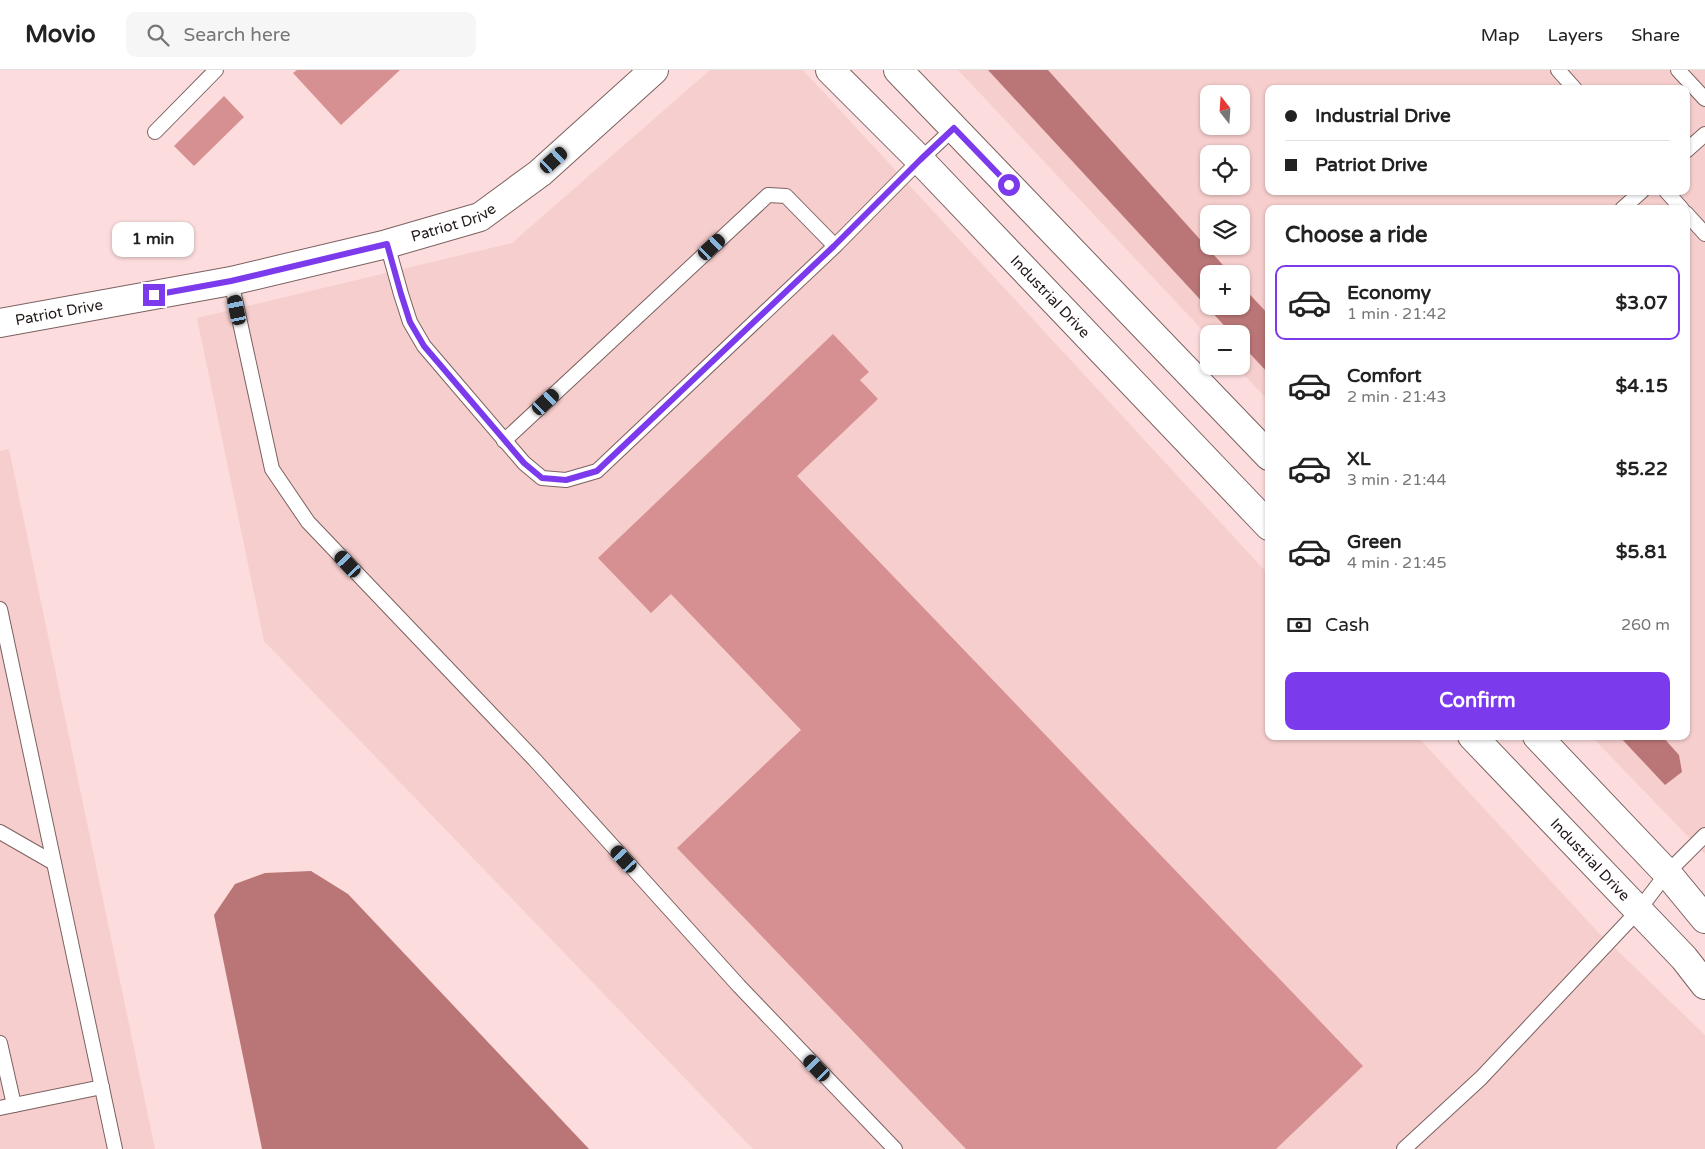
<!DOCTYPE html>
<meta charset="utf-8">
<style>
body{margin:0;font-family:"Varela Round",sans-serif;background:#f6f6f6;color:#222;height:100vh;display:flex;flex-direction:column;font-size:19px;white-space:nowrap}
*{box-sizing:border-box;margin:0}
p{font-size:16px;color:#767676}
.icon{flex:none;width:28px;height:28px;fill:none;stroke:currentColor;stroke-width:2;stroke-linecap:round;stroke-linejoin:round}
.map{position:relative;flex:1;overflow:hidden}
.panel{position:absolute;left:1265px;top:135px;width:425px;height:535px;display:flex;flex-direction:column;background:#fff;border-radius:10px;box-shadow:0 1px 4px #0004}
.panel>*{flex:none}
.guide{position:absolute;left:1265px;top:15px;width:425px;height:110px;border-radius:10px;box-shadow:0 1px 4px #0004;display:grid;align-content:center;height:110px;padding:0 20px;background:#fff}
.needle{width:32px;rotate:343deg}
.fabs{position:absolute;left:1200px;top:15px;display:grid;gap:10px}
.fabs a{display:grid;place-items:center;width:50px;height:50px;border-radius:10px;background:#fff;box-shadow:0 1px 4px #0004;font-size:25px}
.end{position:absolute;width:22px;height:22px;margin:-11px;border:6px solid #7c3aed;background:#fff;box-shadow:0 0 0 2px #fff}
.from{border-radius:50%}
.bubble{position:absolute;height:35px;border-radius:10px;background:#fff;box-shadow:0 1px 4px #0004;font-size:16px;font-weight:700;line-height:35px;text-align:center}
.car{position:absolute;width:15px;height:30px;margin:-15px -8px;border-radius:6px;box-shadow:0 0 4px 1px #0007;background:linear-gradient(#222 24%,#8ab4d8 0 40%,#222 0 76%,#8ab4d8 0 86%,#222 0)}
.guide b{display:flex;align-items:center;gap:18px;height:48px;font-size:19px}
.guide b+b{border-top:1px solid #e0e0e0}
.guide i{width:12px;height:12px;background:#222}
ul{padding:0;list-style:none}
li{display:flex;align-items:center;gap:15px;height:75px;margin:0 10px 8px;padding:0 10px;border:2px solid transparent;border-radius:10px}
li div{flex:1}
li b{display:block;font-size:19px}
li em{font-style:normal;font-weight:700}
li.current{border-color:#7c3aed}
li>.icon{width:45px;height:45px;stroke-width:1.5}
h2{padding:0 20px;font-size:22px;line-height:60px}
.pay{display:flex;align-items:center;gap:12px;height:55px;padding:0 20px;font-size:19px}
.pay p{margin-inline-start:auto}
.cta{display:flex;gap:10px;margin-top:auto;padding:10px 20px}
.cta a{flex:1;height:58px;border-radius:10px;background:#7c3aed;color:#fff;font-size:20px;font-weight:700;line-height:58px;text-align:center}
header{display:flex;align-items:center;gap:30px;box-sizing:border-box;height:70px;padding:0 25px;background:#fff;border-bottom:1px solid #e0e0e0}
header strong{font-size:24px}
nav{display:flex;gap:28px;margin-inline-start:auto;font-size:18px}
.search{width:350px;height:45px;background:#f6f6f6;display:flex;align-items:center;gap:12px;box-sizing:border-box;padding:0 18px;border-radius:10px;color:#767676;font-size:19px}
.map>svg:first-child{display:block}
.built{fill:#f6cecd;fill-rule:evenodd}
.water{fill:#ba7676}
.building{fill:#d79091}
.lines{fill:none;stroke-linecap:round;stroke-linejoin:round}
.service-casing{stroke:#7c6161;stroke-width:16}
.minor-casing{stroke:#7c6161;stroke-width:30}
.tertiary-casing{stroke:#7c6161;stroke-width:30}
.service{stroke:#fff;stroke-width:14}
.minor{stroke:#fff;stroke-width:28}
.tertiary{stroke:#fff;stroke-width:28}
.route{stroke:#7c3aed;stroke-width:6}
.labels{text-anchor:middle;dominant-baseline:central;stroke-width:5;stroke-linejoin:round;paint-order:stroke}
.street-label{font-size:15px;fill:#231818;stroke:#fff}
</style>
<header>
<strong>Movio</strong>
<div class="search"><svg class="icon" aria-label="search" viewBox="0 0 24 24"><circle cx="10" cy="10" r="6"/><path d="M15 15l6 6"/></svg>Search here</div>
<nav><a>Map</a><a>Layers</a><a>Share</a></nav>
</header>
<div class="map">
<svg width="1705" height="1079" viewBox="0 0 1705 1079">
<rect width="100%" height="100%" fill="#fcdcdc"/>
<g class="built">
<polygon points="710,0 803,0 1269,505 1269,666 1417,666 1597,861 1705,965 1705,1079 753,1079 264,571 197,248 512,173"/>
<path d="M958,0H1705V784L1591,666H1686V139H1269V331L1236,296H1241V264H1209V267ZM1269,19H1686V121H1269ZM1209,24H1241V56H1209ZM1209,84H1241V116H1209ZM1209,144H1241V176H1209ZM1209,204H1241V236H1209Z"/>
<polygon points="9,379 155,1079 0,1079 0,381"/>
</g>
<g class="water">
<polygon points="988,0 1048,0 1231,204 1209,204 1209,236 1241,236 1241,215 1269,245 1269,304 1241,274 1241,264 1232,264"/>
<polygon points="1619,666 1662,666 1679,685 1682,702 1665,715"/>
<polygon points="311,801 348,824 589,1079 262,1079 214,845 235,814 265,803"/>
</g>
<g class="building">
<polygon points="297,0 400,0 341,55 293,3"/>
<polygon points="224,26 244,47 194,96 174,76"/>
<polygon points="833,264 869,302 860,310 878,329 797,406 1363,996 1276,1079 966,1079 677,778 801,660 671,524 651,543 598,488"/>
</g>
<g class="lines">
<defs>
<g id="service">
<polyline points="1558,0 1575,19"/>
<polyline points="1678,0 1705,29"/>
<polyline points="155,62 216,0"/>
<polyline points="1686,81 1705,64"/>
<polyline points="1666,121 1682,139"/>
<polyline points="1622,139 1642,121"/>
<polyline points="1686,143 1705,164"/>
<polyline points="387,174 401,224 410,252 424,276 524,393 542,408 566,410 597,401 835,176 920,90 954,58"/>
<polyline points="231,211 272,399 308,452 534,689 739,916 895,1079"/>
<polyline points="504,371 768,125 786,126 835,176"/>
<polyline points="0,539 115,1079"/>
<polyline points="0,762 54,793"/>
<polyline points="0,973 14,1035"/>
<polyline points="0,1038 102,1017"/>
<polyline points="1404,1079 1481,1008 1638,841 1667,803 1705,765"/>
</g>
<g id="minor">
<path id="s1" d="M0,253L231,211L387,174L480,147L540,103L654,0"/>
</g>
<g id="tertiary">
<path id="s2" d="M830,0L920,90L1269,456"/>
<polyline points="898,0 1269,386"/>
<path id="s3" d="M1472,666L1684,888L1705,915"/>
<polyline points="1537,666 1667,803 1705,849"/>
</g>
</defs>
<use href="#service" class="service-casing"/>
<use href="#minor" class="minor-casing"/>
<use href="#tertiary" class="tertiary-casing"/>
<use href="#service" class="service"/>
<use href="#minor" class="minor"/>
<use href="#tertiary" class="tertiary"/>
</g>
<g class="lines">
<polyline class="route" points="154,225 231,211 387,174 401,224 410,252 424,276 524,393 542,408 566,410 597,401 834,176 920,90 954,58 1009,115"/>
</g>
<g class="labels">
<g class="street-label">
<text stroke="none"><textPath href="#s1" startOffset="465">Patriot Drive</textPath></text>
<text stroke="none"><textPath href="#s2" startOffset="316">Industrial Drive</textPath></text>
<text stroke="none"><textPath href="#s1" startOffset="60">Patriot Drive</textPath></text>
<text stroke="none"><textPath href="#s3" startOffset="171">Industrial Drive</textPath></text>
</g>
</g>
</svg>
<div class="fabs">
<a><svg class="needle" viewBox="-14 -14 28 28"><path d="M0-13l5 13h-10z" fill="#e53935"/><path d="M0 13l5-13h-10z" fill="#767676"/></svg></a>
<a><svg class="icon" aria-label="locate" viewBox="0 0 24 24"><circle cx="12" cy="12" r="6"/><path d="M12 2v4M12 18v4M2 12h4M18 12h4"/></svg></a>
<a><svg class="icon" aria-label="layers" viewBox="0 0 24 24"><path d="M12 4l9 5-9 5-9-5zM3 14l9 5 9-5"/></svg></a>
<a>+</a>
<a>−</a>
</div>
<i class="end from" style="left:1009px;top:115px"></i>
<i class="end" style="left:154px;top:225px"></i>
<div class="bubble" style="left:112px;top:152px;width:82px">1 min</div>
<i class="car" style="left:554px;top:90px;rotate:48deg"></i>
<i class="car" style="left:712px;top:177px;rotate:47deg"></i>
<i class="car" style="left:237px;top:240px;rotate:348deg"></i>
<i class="car" style="left:546px;top:332px;rotate:47deg"></i>
<i class="car" style="left:348px;top:494px;rotate:317deg"></i>
<i class="car" style="left:624px;top:789px;rotate:318deg"></i>
<i class="car" style="left:817px;top:998px;rotate:316deg"></i>
<div class="guide">
<b><i class="from"></i>Industrial Drive</b>
<b><i></i>Patriot Drive</b>
</div>
<section class="panel">
<h2>Choose a ride</h2>
<ul>
<li class="current"><svg class="icon" aria-label="car" viewBox="0 0 24 24"><path d="M5 17H2v-5l4-1 3-4h7l3 4 3 1v5h-3M9 17h6M6 11h13"/><circle cx="7" cy="17" r="2"/><circle cx="17" cy="17" r="2"/></svg><div><b>Economy</b><p>1 min · 21:42</p></div><em>$3.07</em></li>
<li><svg class="icon" aria-label="car" viewBox="0 0 24 24"><path d="M5 17H2v-5l4-1 3-4h7l3 4 3 1v5h-3M9 17h6M6 11h13"/><circle cx="7" cy="17" r="2"/><circle cx="17" cy="17" r="2"/></svg><div><b>Comfort</b><p>2 min · 21:43</p></div><em>$4.15</em></li>
<li><svg class="icon" aria-label="car" viewBox="0 0 24 24"><path d="M5 17H2v-5l4-1 3-4h7l3 4 3 1v5h-3M9 17h6M6 11h13"/><circle cx="7" cy="17" r="2"/><circle cx="17" cy="17" r="2"/></svg><div><b>XL</b><p>3 min · 21:44</p></div><em>$5.22</em></li>
<li><svg class="icon" aria-label="car" viewBox="0 0 24 24"><path d="M5 17H2v-5l4-1 3-4h7l3 4 3 1v5h-3M9 17h6M6 11h13"/><circle cx="7" cy="17" r="2"/><circle cx="17" cy="17" r="2"/></svg><div><b>Green</b><p>4 min · 21:45</p></div><em>$5.81</em></li>
</ul>
<div class="pay"><svg class="icon" aria-label="cash" viewBox="0 0 24 24"><path d="M3 7h18v10H3z"/><circle cx="12" cy="12" r="2"/></svg>Cash<p>260 m</p></div>
<div class="cta"><a>Confirm</a></div>
</section>
</div>
